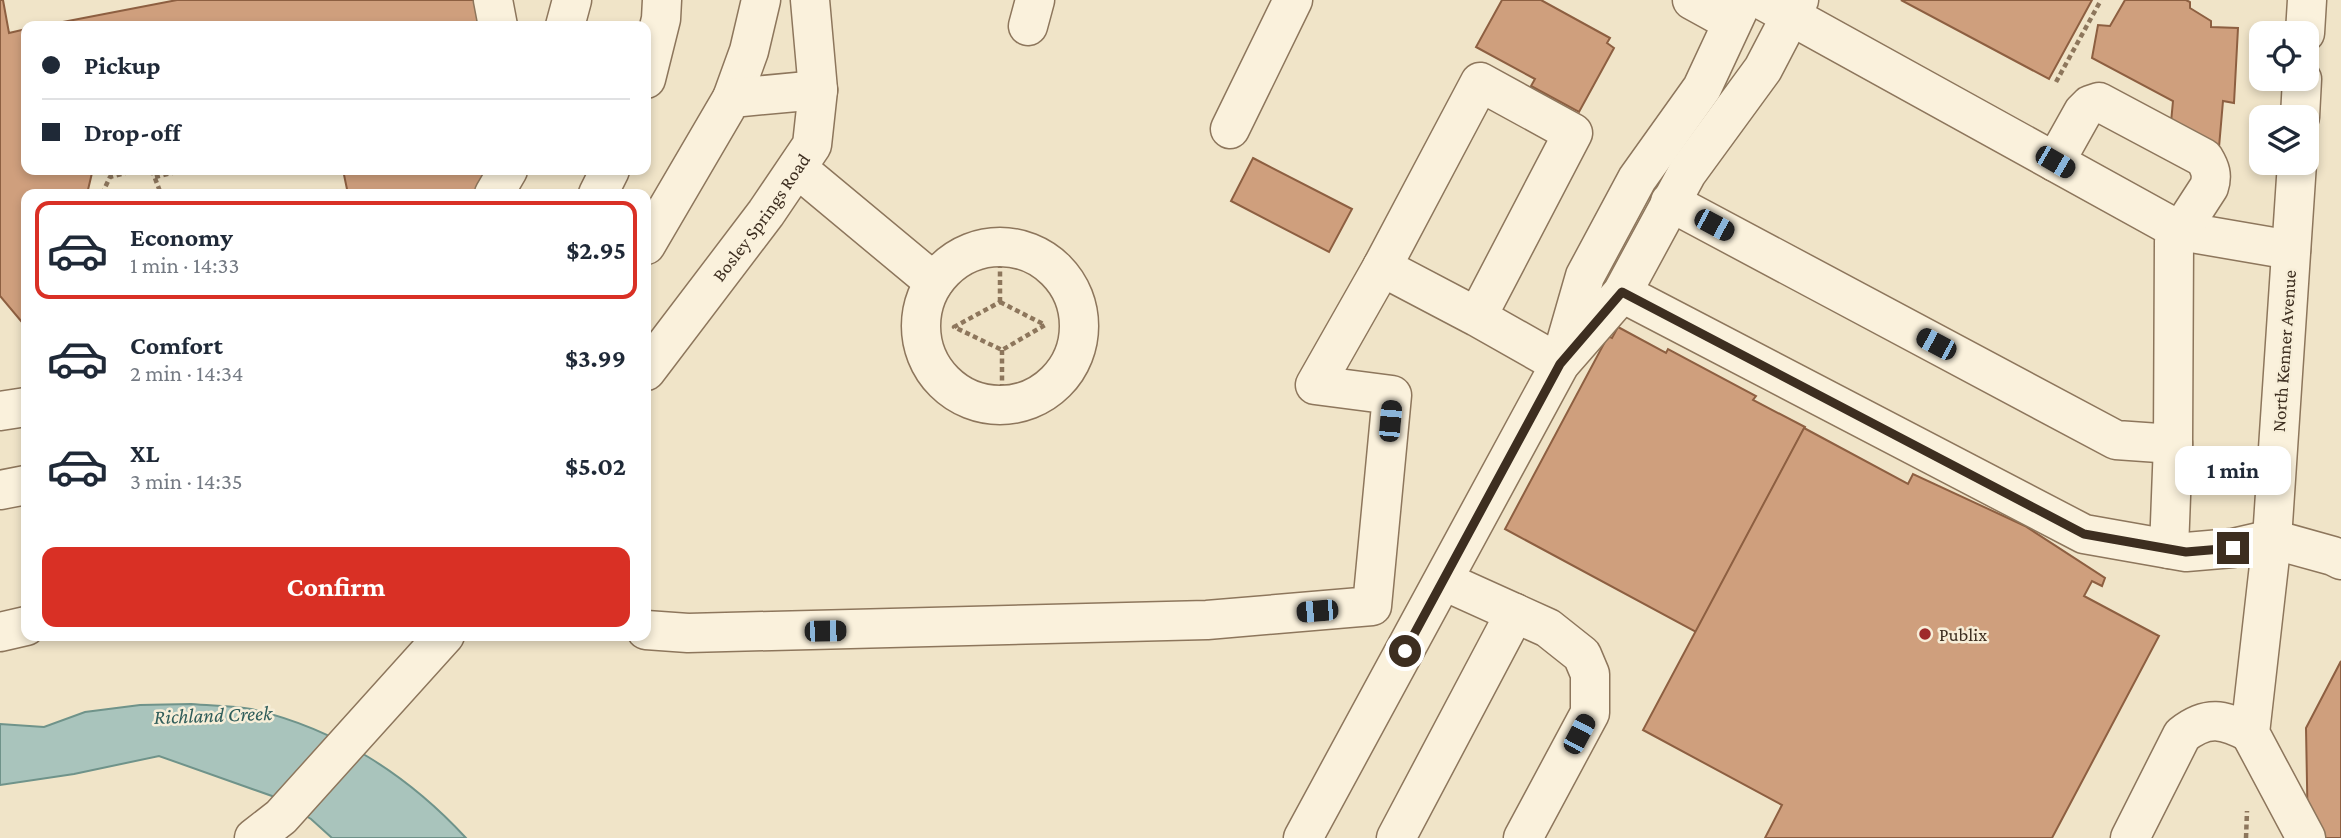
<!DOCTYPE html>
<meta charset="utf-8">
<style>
body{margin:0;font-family:"Crimson Pro",serif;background:#f2f2f3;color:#1f2937;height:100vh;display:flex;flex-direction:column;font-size:26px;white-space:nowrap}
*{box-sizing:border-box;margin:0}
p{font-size:23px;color:#747a83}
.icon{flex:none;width:38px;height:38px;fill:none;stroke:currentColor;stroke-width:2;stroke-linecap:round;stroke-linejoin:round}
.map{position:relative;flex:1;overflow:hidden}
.panel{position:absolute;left:21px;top:189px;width:630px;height:452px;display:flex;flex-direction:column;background:#fff;border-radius:14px;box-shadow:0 4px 10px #0003}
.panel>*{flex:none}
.banner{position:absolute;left:21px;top:21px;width:630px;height:154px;border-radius:14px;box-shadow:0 4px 10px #0003;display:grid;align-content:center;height:154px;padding:0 21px;background:#fff}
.tools{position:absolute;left:2249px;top:21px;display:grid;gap:14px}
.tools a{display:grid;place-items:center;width:70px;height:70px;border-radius:14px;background:#fff;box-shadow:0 4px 10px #0003;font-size:35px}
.end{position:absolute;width:32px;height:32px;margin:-16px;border:9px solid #3d2e20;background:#fff;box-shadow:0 0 0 4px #fff}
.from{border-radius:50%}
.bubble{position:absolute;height:49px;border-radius:14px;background:#fff;box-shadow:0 4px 10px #0003;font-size:23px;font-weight:700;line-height:49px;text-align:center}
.car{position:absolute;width:21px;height:42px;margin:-21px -10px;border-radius:9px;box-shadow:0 0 5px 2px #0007;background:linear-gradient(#222 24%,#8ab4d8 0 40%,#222 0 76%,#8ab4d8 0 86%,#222 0)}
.banner b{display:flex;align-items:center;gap:24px;height:66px;font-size:26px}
.banner b+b{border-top:2px solid #e0e1e3}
.banner i{width:18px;height:18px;background:#1f2937}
ul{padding:12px 0 0;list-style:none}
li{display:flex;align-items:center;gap:21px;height:98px;margin:0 14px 10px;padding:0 7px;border:4px solid transparent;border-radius:14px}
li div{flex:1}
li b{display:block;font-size:26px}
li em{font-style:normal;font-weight:700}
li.selected{border-color:#d93025}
li>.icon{width:63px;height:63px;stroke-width:1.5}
.cta{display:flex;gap:14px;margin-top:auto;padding:14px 21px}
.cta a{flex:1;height:80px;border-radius:14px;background:#d93025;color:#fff;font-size:28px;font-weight:700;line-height:80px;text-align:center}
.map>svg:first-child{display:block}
.water{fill:#a9c4bc;stroke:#6f938a;stroke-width:2}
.building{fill:#cf9f7d;stroke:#8d5f41;stroke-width:2}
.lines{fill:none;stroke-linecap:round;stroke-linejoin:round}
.minor-casing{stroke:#8d765c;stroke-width:41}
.path{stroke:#8d765c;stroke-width:4.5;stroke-dasharray:5 3.5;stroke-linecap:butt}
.minor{stroke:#faf1dc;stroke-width:38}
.route{stroke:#3d2e20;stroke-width:9}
.poi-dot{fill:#9e2a2b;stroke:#f7eed8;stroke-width:2.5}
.labels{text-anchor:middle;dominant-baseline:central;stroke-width:5;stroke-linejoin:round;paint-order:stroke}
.street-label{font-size:19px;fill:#3d2e20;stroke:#f7eed8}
.poi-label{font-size:19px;fill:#3d2e20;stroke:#f7eed8;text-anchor:start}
.water-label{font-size:21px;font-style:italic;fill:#2f5d5a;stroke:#f7eed8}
</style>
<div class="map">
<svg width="2341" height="838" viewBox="0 0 2341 838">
<rect width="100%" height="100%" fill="#f0e4c8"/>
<path class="water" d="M191,704C211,706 232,705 251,709C335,728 408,775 466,838H332L311,819L272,796L159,756L74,774L0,785V724L44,727L85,712L140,705Z"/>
<g class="building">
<polygon points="0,0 3,0 9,33 26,29 26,170 110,170 92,173 87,194 26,194 26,327 0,296"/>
<polygon points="177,0 489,0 494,26 42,26"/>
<polygon points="1502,0 1541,0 1610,38 1607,43 1614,48 1579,112 1531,86 1535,79 1476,47"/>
<polygon points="1901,0 2092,0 2049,79"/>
<polygon points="2125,0 2186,0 2190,2 2190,8 2211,21 2211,27 2238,28 2234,103 2223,101 2218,159 2170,133 2173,101 2092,58 2098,25 2110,26"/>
<polygon points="1253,158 1352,209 1329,252 1231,201"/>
<polygon points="343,170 488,170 495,194 348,194"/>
<polygon points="1618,327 1666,353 1668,349 1756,396 1753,400 1805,427 1696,632 1505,529 1608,336 1612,338"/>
<polygon points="1804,428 1908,484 1913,474 2025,526 2105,578 2102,586 2092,581 2084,596 2159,636 2052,838 1765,838 1782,805 1643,730"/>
<polygon points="2341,661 2341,838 2308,838 2306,728"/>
</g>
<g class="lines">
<defs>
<g id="minor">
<polyline points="493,0 498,26"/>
<polyline points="1692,0 1732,22"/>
<polyline points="1762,0 2180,231 2291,250"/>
<polyline points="565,26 572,0"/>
<polyline points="1028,26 1035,0"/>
<polyline points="2305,33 2307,0"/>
<polyline points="646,79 661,19 662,0"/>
<polyline points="732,98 749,51 761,0"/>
<polyline points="2300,117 2302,79"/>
<polyline points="1230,129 1293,0"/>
<path d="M2055,162L2083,112L2090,105L2099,102L2204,158C2210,168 2213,175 2209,187L2174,241L2173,444L2169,549"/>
<polyline points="2297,163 2272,539 2250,733 2306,838"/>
<polyline points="797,168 934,282"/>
<polyline points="494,194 508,170"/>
<polyline points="598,194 610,170"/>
<polyline points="1670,202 2116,440 2173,444"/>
<polyline points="646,245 732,98 818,90"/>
<circle cx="1000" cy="326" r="79"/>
<polyline points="1622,293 2084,534 2186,552 2233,548 2272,539 2333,556 2341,560"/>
<polyline points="1477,317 1573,133 1480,82 1382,267 1477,317 1560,364"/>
<polyline points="1564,349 1585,276 1637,179 1702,88 1743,0"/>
<path id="s1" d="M646,371L766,213L812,145L818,90L810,0"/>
<polyline points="0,411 26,407"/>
<polyline points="0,490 26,485"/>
<polyline points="1444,581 1548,628 1582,655 1590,674 1590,713 1523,838"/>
<polyline points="646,630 688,633 1207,620 1372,606 1392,395 1315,385 1382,267"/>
<polyline points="0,632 26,626"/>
<polyline points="254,838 281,817 445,635"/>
<polyline points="1303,838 1560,364 1622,293 1687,173 1763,69 1799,0"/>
<polyline points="1396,838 1515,613"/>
<path d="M2130,838L2182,735C2207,715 2224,719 2250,733"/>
</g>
</defs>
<use href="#minor" class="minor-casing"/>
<g class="path">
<polyline points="2056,82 2101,0"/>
<polyline points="155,177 185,170"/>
<polyline points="102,194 110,177 129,172 153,173 161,194"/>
<polygon points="1000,302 1045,325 1002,350 954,327"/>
<polyline points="1000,302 1000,247"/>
<polyline points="1002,350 1002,405"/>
<polyline points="2246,838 2247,811"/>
</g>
<use href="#minor" class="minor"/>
</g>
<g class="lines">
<polyline class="route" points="1405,651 1560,364 1622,292 2084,534 2186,552 2233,548"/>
</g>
<circle class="poi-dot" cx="1925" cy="634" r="7"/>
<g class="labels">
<g class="street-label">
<text stroke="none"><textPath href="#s1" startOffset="192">Bosley Springs Road</textPath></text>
<text transform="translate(2284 351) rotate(-86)">North Kenner Avenue</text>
</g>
<g class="poi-label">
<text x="1939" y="634">Publix</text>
</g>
<g class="water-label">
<text transform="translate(213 715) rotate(-2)">Richland Creek</text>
</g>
</g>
</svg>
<div class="tools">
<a><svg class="icon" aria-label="locate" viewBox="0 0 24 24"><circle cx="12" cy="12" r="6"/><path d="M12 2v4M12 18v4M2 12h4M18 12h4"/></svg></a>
<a><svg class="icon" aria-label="layers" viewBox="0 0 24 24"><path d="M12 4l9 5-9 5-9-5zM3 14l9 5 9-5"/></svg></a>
</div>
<i class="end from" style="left:1405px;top:651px"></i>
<i class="end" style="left:2233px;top:548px"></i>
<div class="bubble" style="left:2175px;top:446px;width:116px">1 min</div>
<i class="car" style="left:2055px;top:162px;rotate:120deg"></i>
<i class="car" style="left:1714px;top:225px;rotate:118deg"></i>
<i class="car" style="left:1936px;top:344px;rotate:298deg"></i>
<i class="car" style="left:1390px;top:421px;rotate:5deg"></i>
<i class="car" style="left:1317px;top:611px;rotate:265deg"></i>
<i class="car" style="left:825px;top:631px;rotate:89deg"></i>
<i class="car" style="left:1579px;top:734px;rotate:28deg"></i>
<div class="banner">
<b><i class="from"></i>Pickup</b>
<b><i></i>Drop-off</b>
</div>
<section class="panel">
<ul>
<li class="selected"><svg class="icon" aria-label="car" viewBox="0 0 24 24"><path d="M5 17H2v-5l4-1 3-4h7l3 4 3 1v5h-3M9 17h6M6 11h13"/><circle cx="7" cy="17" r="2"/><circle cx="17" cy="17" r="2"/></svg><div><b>Economy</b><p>1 min · 14:33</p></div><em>$2.95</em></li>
<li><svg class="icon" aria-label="car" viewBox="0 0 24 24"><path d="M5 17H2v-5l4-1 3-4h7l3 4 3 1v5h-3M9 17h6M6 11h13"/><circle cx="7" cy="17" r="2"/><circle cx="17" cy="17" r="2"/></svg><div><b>Comfort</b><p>2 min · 14:34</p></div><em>$3.99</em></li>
<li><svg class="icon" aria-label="car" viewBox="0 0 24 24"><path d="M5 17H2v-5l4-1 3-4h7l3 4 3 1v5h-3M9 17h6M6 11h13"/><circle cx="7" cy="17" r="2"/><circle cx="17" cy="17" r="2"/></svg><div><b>XL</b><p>3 min · 14:35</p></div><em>$5.02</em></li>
</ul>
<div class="cta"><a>Confirm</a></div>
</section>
</div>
